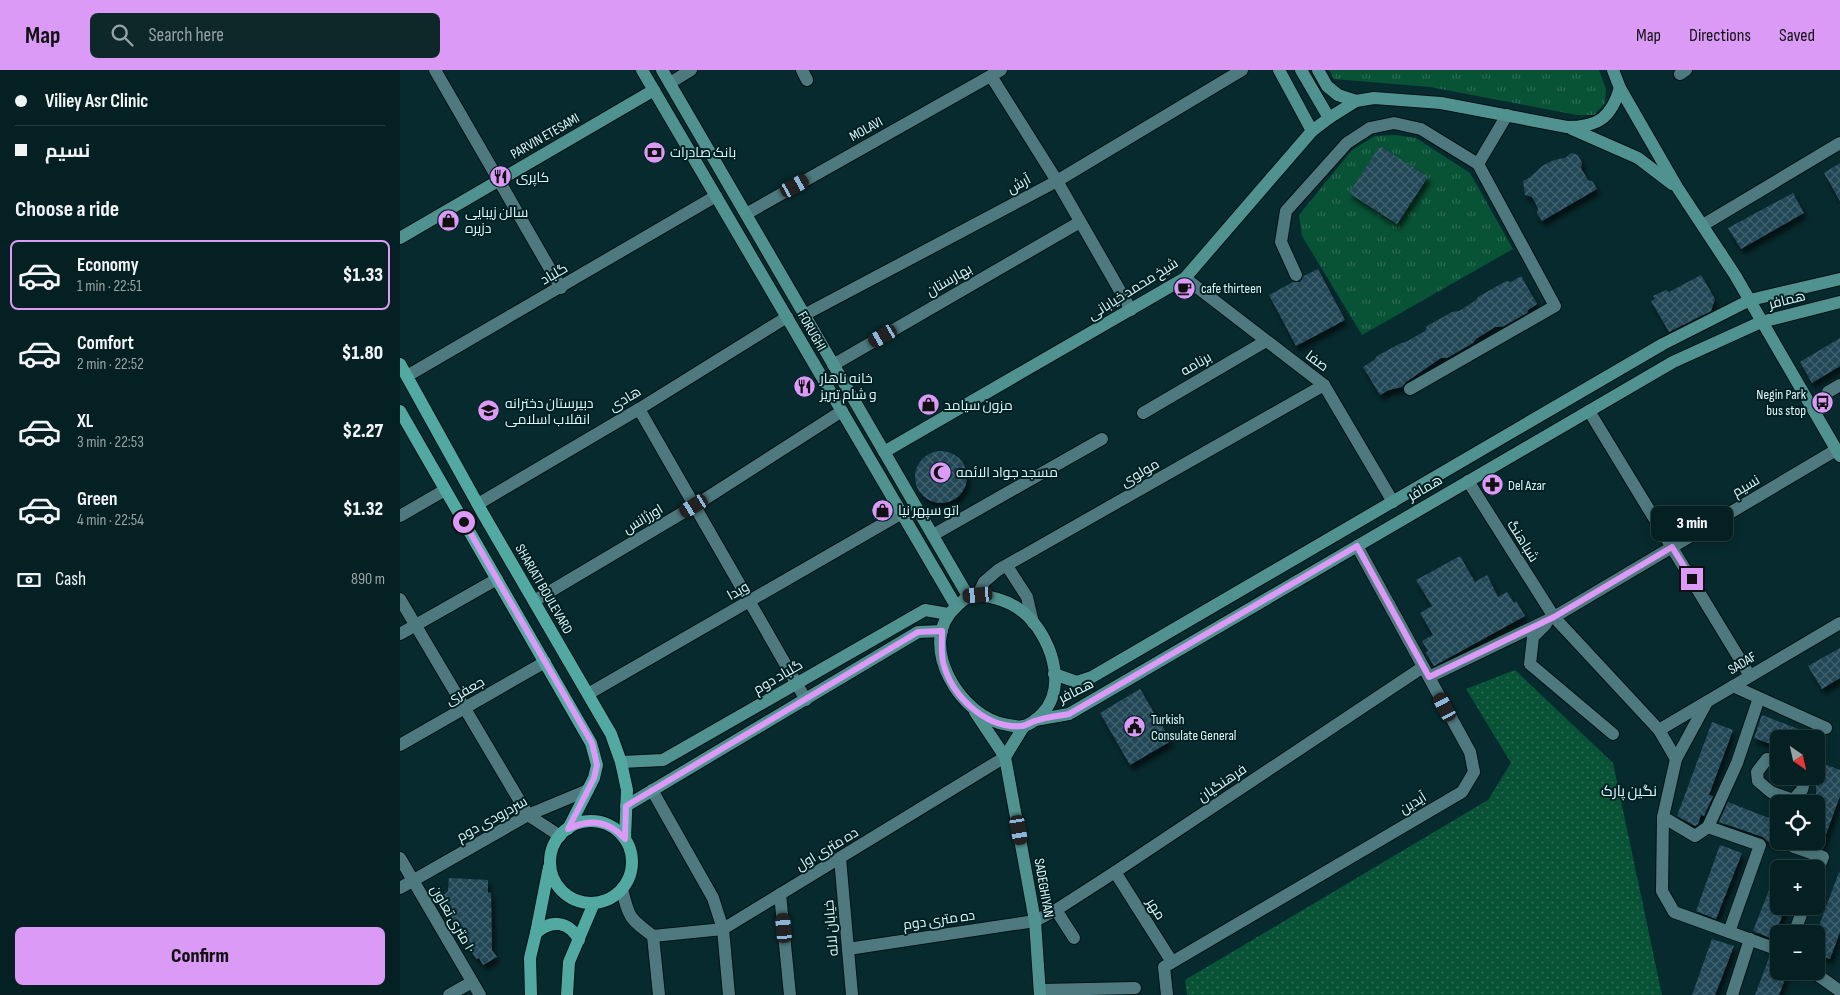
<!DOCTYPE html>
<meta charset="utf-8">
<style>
body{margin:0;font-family:"Sofia Sans Condensed",Cairo,sans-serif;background:#0e282a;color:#f1f3f6;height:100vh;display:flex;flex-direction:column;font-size:19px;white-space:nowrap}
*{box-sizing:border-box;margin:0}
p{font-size:16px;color:#97a3a5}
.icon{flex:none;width:28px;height:28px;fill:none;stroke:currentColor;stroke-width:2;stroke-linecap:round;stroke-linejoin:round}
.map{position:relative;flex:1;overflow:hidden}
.details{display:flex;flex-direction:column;background:#052022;width:400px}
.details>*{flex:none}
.banner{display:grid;align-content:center;height:110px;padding:0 15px;background:#052022}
.needle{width:32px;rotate:146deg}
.buttons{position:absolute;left:1370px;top:660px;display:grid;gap:10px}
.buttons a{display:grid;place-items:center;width:55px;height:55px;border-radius:8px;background:#052022;box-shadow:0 2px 12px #0003,0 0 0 1px #263e40;font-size:25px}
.end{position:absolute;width:22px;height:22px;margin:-11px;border:6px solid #da9af6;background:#111;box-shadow:0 0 0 2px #111}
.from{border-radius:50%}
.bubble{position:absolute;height:35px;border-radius:8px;background:#052022;box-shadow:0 2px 12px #0003,0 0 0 1px #263e40;font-size:16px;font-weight:800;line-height:35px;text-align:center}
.car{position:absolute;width:15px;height:30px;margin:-15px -8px;border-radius:6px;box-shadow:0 0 4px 1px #0007;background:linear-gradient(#222 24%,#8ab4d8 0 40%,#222 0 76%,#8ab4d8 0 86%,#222 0)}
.banner b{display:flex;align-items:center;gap:18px;height:48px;font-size:19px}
.banner b+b{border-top:1px solid #263e40}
.banner i{width:12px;height:12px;background:#f1f3f6}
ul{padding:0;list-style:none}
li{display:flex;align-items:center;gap:15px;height:70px;margin:0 10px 8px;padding:0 5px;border:2px solid transparent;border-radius:8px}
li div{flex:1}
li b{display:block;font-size:19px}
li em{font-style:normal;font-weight:800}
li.on{border-color:#da9af6}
li>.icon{width:45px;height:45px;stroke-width:1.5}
h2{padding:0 15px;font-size:22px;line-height:60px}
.pay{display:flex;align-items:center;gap:12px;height:55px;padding:0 15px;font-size:19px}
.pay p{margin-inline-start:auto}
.primary-button{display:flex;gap:10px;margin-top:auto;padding:10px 15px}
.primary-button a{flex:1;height:58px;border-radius:8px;background:#da9af6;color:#111;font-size:20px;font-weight:800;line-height:58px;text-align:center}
header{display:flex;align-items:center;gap:30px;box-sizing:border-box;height:70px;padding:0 25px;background:#da9af6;color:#111}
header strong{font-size:24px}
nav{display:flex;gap:28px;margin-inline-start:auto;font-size:18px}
.search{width:350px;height:45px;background:#0e282a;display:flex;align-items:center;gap:12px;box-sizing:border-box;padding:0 18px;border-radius:8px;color:#97a3a5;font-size:19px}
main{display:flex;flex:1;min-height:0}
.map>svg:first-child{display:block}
.grass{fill:url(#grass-tufts)}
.park{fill:url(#park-dots)}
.building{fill:url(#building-cross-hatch);filter:url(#shadow)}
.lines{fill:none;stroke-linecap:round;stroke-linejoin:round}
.street-casing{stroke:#001214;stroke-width:14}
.secondary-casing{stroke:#001214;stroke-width:14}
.primary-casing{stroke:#001214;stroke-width:14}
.street{stroke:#4e7a7f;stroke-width:12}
.secondary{stroke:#509290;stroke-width:12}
.primary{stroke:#51a9a2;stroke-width:12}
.route{stroke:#da9af6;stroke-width:6}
.labels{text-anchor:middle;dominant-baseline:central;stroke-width:4;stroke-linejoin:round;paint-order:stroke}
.street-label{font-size:14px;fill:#dff6f9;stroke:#002124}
.poi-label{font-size:14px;fill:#dff6f9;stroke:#002124;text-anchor:start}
.neighbourhood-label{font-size:15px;fill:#dff6f9;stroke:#002124}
</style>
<header>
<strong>Map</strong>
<div class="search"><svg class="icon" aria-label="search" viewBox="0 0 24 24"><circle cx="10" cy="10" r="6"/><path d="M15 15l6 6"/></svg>Search here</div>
<nav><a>Map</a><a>Directions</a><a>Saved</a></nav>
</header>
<main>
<section class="details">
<div class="banner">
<b><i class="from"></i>Viliey Asr Clinic</b>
<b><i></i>نسیم</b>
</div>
<h2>Choose a ride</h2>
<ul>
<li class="on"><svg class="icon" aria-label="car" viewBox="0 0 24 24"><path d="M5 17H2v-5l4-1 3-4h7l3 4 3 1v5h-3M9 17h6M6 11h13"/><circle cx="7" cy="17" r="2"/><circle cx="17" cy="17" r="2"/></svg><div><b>Economy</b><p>1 min · 22:51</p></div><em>$1.33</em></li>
<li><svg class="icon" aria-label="car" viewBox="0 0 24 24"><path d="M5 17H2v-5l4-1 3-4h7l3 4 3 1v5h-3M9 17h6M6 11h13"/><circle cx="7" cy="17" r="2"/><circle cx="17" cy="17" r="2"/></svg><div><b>Comfort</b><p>2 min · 22:52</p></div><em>$1.80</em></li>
<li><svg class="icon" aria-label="car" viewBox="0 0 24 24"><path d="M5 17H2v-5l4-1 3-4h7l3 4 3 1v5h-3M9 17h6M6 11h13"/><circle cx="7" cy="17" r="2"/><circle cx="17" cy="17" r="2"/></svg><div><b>XL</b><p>3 min · 22:53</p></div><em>$2.27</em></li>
<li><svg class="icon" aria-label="car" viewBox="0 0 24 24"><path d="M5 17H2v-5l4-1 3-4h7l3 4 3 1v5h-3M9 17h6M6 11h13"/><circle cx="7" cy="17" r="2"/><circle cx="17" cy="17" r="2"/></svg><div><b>Green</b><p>4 min · 22:54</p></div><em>$1.32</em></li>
</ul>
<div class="pay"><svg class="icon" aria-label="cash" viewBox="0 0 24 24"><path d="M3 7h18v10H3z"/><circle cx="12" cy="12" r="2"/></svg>Cash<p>890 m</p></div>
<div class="primary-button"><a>Confirm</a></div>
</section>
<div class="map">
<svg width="1440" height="925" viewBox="0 0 1440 925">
<defs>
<pattern id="grass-tufts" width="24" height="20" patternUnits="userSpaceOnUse" patternTransform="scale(1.25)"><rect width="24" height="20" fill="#085236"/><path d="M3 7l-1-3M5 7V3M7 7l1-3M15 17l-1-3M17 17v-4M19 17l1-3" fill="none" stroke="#2c6c54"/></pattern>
<pattern id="park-dots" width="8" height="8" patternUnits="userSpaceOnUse" patternTransform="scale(1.25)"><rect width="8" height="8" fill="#085236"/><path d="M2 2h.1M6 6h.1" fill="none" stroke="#2c6c54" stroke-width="1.8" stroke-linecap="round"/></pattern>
<pattern id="building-cross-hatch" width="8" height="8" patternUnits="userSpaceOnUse" patternTransform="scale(1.25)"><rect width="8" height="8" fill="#224756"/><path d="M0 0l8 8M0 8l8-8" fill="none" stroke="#42626f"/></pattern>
<filter id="shadow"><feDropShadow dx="3" dy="5.5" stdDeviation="2.5" flood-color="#0009"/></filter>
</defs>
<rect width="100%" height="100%" fill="#072a2e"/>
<g class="grass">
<polygon points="929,0 1199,0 1206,19 1205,33 1194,45 1177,45 1030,17 934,9"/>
<polygon points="996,65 1016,68 1070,103 1113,179 962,265 902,166 899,145 952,80 975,66"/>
</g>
<polygon class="park" points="1115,600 1213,693 1262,925 787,925 785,910 1088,730 1111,693 1066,619"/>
<g class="building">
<polygon points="980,76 1028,107 997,154 949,123"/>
<polygon points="1171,83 1178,85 1182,93 1181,98 1188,110 1193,112 1197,119 1142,151 1137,144 1138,138 1132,127 1125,125 1123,111 1129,108 1142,96 1154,90 1165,88"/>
<polygon points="1440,93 1440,131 1424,103"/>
<polygon points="1393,123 1404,143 1341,179 1328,158"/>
<polygon points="918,199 945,250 896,276 869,225 893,212 900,212 904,206"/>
<polygon points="1301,205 1315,229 1311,241 1269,262 1251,231 1255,229 1253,226 1266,220 1269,222"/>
<polygon points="1121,206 1137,234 1128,240 1127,243 1102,257 1095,257 1076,269 1073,273 1047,288 1041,288 1006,312 1002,317 989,320 980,325 963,297 974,290 977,286 1001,273 1006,272 1025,261 1027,256 1052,242 1059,241 1076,230 1078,227 1106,211 1111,212"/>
<polygon points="1440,268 1440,296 1412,313 1400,292"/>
<circle cx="541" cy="407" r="26"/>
<polygon points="1060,486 1075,512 1087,505 1098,527 1107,522 1114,533 1116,531 1125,546 1034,596 1026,583 1028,581 1022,571 1033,565 1020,543 1032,536 1016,510"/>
<polygon points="1440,578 1440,608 1422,619 1408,596"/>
<polygon points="740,619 771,671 730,695 700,643"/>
<polygon points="1362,645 1422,668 1422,669 1379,669 1379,677 1354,668"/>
<polygon points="1312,652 1333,660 1309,725 1313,726 1304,746 1301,745 1298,754 1295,756 1277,746"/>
<polygon points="1416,691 1440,700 1440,726 1421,778 1416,776 1416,734 1414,734 1416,727"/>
<polygon points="1328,732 1379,752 1379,776 1367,771 1363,767 1319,752"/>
<polygon points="1320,775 1342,783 1316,849 1296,841"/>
<polygon points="1378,797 1379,836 1386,836 1373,869 1353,861"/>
<polygon points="1439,802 1440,803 1440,862 1430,889 1416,884 1416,864"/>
<polygon points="49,808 88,810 88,823 91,822 92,880 97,887 83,895 79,888 76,889 52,849 49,837 40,829 48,821"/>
<polygon points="1312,869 1334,876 1315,925 1292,925"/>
<polygon points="1369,888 1379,892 1379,901 1388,901 1379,925 1355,925"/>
</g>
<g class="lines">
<defs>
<g id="street">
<polyline points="35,0 161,218"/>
<polyline points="402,0 407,10"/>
<polyline points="1280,4 1286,0"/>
<polyline points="591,6 657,111 731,240"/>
<polyline points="270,13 291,0"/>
<polyline points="346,144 601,0"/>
<polyline points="1303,155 1440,73"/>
<polyline points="896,205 881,172 886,141 947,73 970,58 994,53 1021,59 1078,94 1107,45"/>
<polyline points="785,208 924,315 993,432"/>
<polyline points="404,245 657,111 842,0"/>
<polyline points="433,295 680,152"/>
<polyline points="7,306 316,126"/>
<polyline points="1010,319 1155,236 1078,94"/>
<polyline points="1428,322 1440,315"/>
<polyline points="239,339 406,630"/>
<polyline points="1189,341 1350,606"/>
<polyline points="743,343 866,271"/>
<polyline points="1068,411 1154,547 1259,660 1276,689"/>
<polyline points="78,434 239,339 387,247"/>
<polyline points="0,446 45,420"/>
<polyline points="533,465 702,369"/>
<polyline points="607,496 627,527 633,553"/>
<polyline points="578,525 584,512 598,500 924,315"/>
<polyline points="0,529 128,745 160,766"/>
<polyline points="134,531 294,436 442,341"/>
<polyline points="1146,554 1133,567 1130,594 1213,664"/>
<polyline points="0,564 97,509"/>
<polyline points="1029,607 1154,547 1436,380"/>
<polyline points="1333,616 1426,658"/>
<polyline points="188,624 502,443"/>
<polyline points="1307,632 1276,689 1263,747 1262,821 1274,842 1379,880"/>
<polyline points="1259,660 1440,553"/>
<polyline points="0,675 145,592"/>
<polyline points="1379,691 1367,689 1357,702 1358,711 1371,722 1393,730 1402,720 1405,708 1404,706"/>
<polyline points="252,720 313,828 323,859 329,925"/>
<polyline points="1263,747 1295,766 1308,757 1360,775 1329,862"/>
<polyline points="1308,757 1337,693 1359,628"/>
<polyline points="1394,777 1423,787 1416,804"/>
<polyline points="0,788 80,925"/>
<polyline points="440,788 452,925"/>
<polyline points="715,802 772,892"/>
<polyline points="0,818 128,745 188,720"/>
<path d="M222,819C229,848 229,848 253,866"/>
<polyline points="380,824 390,925"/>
<polyline points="656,840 674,868"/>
<polyline points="1394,864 1404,836"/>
<polyline points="253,866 323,859 605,687"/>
<polyline points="253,866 259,925"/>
<polyline points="448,879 635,851 656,840 715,802 1023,597"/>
<polyline points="1412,901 1440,921"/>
<polyline points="641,920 735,918"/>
<polyline points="49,925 72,912"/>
<polyline points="767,925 764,897 1062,722 1074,702 1070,682 957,476"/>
<polyline points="1332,925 1350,869"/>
</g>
<g id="secondary">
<polyline points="242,0 556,536"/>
<polyline points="262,0 568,526"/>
<polyline points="879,0 912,61"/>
<polyline points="901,0 929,48"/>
<path d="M918,0L927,16L938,25L956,31L974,28L1041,33L1167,57C1198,57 1211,48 1220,18"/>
<polyline points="1213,0 1220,18 1277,117 1335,205 1440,386"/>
<polyline points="1172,59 1238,88 1272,114"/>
<polyline points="0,168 254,20"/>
<polyline points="484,382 785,208 912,61 929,48 956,31"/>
<path d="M578,525C595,527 610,531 623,542C650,564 669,616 642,644C637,649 631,654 624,656C619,657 613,656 608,655C561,649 515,573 556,537C563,530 567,526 578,525Z"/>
<polyline points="654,604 677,612 692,607 1263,274 1350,230 1440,209"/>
<polyline points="575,642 605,687 635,851 640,925"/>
<polyline points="635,650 669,644 1273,292 1361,252 1440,232"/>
<polyline points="605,687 624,656"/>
<polyline points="221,692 263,690 525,540 548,544"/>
<polyline points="226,736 518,562 542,561"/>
</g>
<g id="primary">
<polyline points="0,294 82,442 211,664 221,692 227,720 225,769"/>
<polyline points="0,341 191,673 197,695 194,708 168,759"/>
<circle cx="191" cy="792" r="41"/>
<path d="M136,863C151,849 169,851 179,870"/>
<polyline points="131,925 130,888 136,863 149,797"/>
<polyline points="167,925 169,892 194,833"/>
</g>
</defs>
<use href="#street" class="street-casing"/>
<use href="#secondary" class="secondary-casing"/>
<use href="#primary" class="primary-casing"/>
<use href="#street" class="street"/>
<use href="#secondary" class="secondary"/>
<use href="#primary" class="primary"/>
</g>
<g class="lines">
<path class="route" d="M64,452L192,673L197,695L194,708L168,759C190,748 209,751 225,769L226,736L518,562L542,561C542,571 541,582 543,592C551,625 585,659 621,656C626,656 630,652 635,651C646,647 658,646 669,644L957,476L1029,607L1154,547L1272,477L1292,509"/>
</g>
<defs>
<symbol id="bank-disc" viewBox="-11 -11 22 22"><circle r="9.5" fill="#da9af6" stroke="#002124"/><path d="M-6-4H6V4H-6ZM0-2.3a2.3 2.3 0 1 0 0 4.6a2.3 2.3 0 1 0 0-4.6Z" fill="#111"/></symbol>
<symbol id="restaurant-disc" viewBox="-11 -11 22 22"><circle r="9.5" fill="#da9af6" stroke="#002124"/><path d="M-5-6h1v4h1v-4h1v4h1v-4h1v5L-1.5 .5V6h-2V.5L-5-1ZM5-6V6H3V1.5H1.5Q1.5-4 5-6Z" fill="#111"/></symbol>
<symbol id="shop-disc" viewBox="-11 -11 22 22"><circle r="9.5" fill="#da9af6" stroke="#002124"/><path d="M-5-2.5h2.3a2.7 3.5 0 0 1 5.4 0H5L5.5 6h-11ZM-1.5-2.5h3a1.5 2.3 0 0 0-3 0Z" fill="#111"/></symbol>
<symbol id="cafe-disc" viewBox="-11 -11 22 22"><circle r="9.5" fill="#da9af6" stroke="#002124"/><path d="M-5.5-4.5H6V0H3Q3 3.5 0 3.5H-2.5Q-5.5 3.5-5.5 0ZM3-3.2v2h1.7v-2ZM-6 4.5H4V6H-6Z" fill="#111"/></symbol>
<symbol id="bus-disc" viewBox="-11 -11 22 22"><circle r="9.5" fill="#da9af6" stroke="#002124"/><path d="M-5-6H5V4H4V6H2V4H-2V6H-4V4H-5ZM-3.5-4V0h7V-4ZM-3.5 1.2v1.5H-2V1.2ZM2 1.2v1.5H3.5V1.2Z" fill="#111"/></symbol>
<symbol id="school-disc" viewBox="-11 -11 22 22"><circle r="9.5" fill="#da9af6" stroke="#002124"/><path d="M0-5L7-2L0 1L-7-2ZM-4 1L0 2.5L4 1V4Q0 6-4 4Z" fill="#111"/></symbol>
<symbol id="mosque-disc" viewBox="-11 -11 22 22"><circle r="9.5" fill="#da9af6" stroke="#002124"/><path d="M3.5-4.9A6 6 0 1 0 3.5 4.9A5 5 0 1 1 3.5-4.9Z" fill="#111"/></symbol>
<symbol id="pharmacy-disc" viewBox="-11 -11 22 22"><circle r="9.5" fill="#da9af6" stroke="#002124"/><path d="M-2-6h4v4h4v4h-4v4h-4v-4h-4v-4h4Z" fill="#111"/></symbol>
<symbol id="civic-disc" viewBox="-11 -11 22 22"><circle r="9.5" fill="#da9af6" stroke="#002124"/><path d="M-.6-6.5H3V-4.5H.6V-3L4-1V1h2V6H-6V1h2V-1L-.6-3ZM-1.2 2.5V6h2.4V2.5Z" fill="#111"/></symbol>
</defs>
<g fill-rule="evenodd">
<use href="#bank-disc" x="242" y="70" width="25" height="25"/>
<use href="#restaurant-disc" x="88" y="94" width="25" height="25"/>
<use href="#shop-disc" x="36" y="138" width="25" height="25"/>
<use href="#cafe-disc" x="772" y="206" width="25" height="25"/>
<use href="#restaurant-disc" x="392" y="304" width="25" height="25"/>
<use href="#bus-disc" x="1410" y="320" width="25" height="25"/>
<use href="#shop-disc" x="516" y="322" width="25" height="25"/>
<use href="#school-disc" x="76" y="328" width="25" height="25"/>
<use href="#mosque-disc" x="528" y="390" width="25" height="25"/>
<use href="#pharmacy-disc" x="1080" y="402" width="25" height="25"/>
<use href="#shop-disc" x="470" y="428" width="25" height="25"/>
<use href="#civic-disc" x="722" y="644" width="25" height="25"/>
</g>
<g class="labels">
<g class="street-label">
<text transform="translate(466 59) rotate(-29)">MOLAVI</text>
<text transform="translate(145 66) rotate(-30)">PARVIN ETESAMI</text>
<text transform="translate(619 114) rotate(-28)">آرش</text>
<text transform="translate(154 204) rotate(-30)">گلباد</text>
<text transform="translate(549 210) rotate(-30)">بهارستان</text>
<text transform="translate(733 219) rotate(-32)">شیخ محمد خیابانی</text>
<text transform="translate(1387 230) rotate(-14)">همافر</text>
<text transform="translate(412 261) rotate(60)">FORUGHI</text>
<text transform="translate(917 291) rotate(37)">صفا</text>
<text transform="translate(796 294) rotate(-30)">برنامه</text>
<text transform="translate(225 329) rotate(-31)">هادی</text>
<text transform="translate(740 403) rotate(-30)">مولوی</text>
<text transform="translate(1346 416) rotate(-31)">نسیم</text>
<text transform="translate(1025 418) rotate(-30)">همافر</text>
<text transform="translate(243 449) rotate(-31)">اورژانس</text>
<text transform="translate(1123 471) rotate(58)">شباهنگ</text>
<text transform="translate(144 519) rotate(60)">SHARIATI BOULEVARD</text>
<text transform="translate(338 521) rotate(-30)">ویدا</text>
<text transform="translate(1342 593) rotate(-31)">SADAF</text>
<text transform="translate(378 607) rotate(-30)">گلباد دوم</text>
<text transform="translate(65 621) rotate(-30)">جعفری</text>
<text transform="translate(676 621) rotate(-27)">همافر</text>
<text transform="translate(822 713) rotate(-34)">فرهنگیان</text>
<text transform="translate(1013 733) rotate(-31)">آیدین</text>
<text transform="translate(92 749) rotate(-29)">سردرودی دوم</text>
<text transform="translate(427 779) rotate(-31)">ده متری اول</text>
<text transform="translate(644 818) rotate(80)">SADEGHIYAN</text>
<text transform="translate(756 839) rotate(58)">مهر</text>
<text transform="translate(53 849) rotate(60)">١٠ متری تعاون</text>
<text transform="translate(539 850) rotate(-8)">ده متری دوم</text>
<text transform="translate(431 858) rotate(-95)">خیابان لاله</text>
</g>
<g class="poi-label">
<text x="270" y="82">بانک صادرات</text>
<text x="116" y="107">کاپری</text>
<text x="65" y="142">سالن زیبایی<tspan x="65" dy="16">دزیره</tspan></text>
<text x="801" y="218">cafe thirteen</text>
<text x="420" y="308">خانه ناهار<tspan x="420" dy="16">و شام تبریز</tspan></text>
<text x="1406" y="324" text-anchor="end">Negin Park<tspan x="1406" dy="16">bus stop</tspan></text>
<text x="105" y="333">دبیرستان دخترانه<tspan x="105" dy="16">انقلاب اسلامی</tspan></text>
<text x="544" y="335">مزون سیامد</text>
<text x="556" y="402">مسجد جواد الائمه</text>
<text x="1108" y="415">Del Azar</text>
<text x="498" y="440">اتو سپهر نیا</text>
<text x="751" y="649">Turkish<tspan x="751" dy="16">Consulate General</tspan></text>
</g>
<g class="neighbourhood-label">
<text x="1229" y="721">نگین پارک</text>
</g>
</g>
</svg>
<div class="buttons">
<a><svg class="needle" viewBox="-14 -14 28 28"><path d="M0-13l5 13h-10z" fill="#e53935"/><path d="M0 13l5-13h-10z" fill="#97a3a5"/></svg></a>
<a><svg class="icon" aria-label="locate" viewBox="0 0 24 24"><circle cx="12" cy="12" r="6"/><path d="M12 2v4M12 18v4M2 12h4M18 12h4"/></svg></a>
<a>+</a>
<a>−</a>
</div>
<i class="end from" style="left:64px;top:452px"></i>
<i class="end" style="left:1292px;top:509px"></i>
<div class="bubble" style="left:1251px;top:436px;width:82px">3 min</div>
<i class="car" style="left:395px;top:116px;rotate:61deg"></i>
<i class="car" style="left:483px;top:266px;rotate:240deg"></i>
<i class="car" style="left:294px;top:436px;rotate:239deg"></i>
<i class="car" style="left:578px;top:525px;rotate:265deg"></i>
<i class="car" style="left:1045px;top:637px;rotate:332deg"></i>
<i class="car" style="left:619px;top:760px;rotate:170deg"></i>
<i class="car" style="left:384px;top:858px;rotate:355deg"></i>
</div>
</main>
